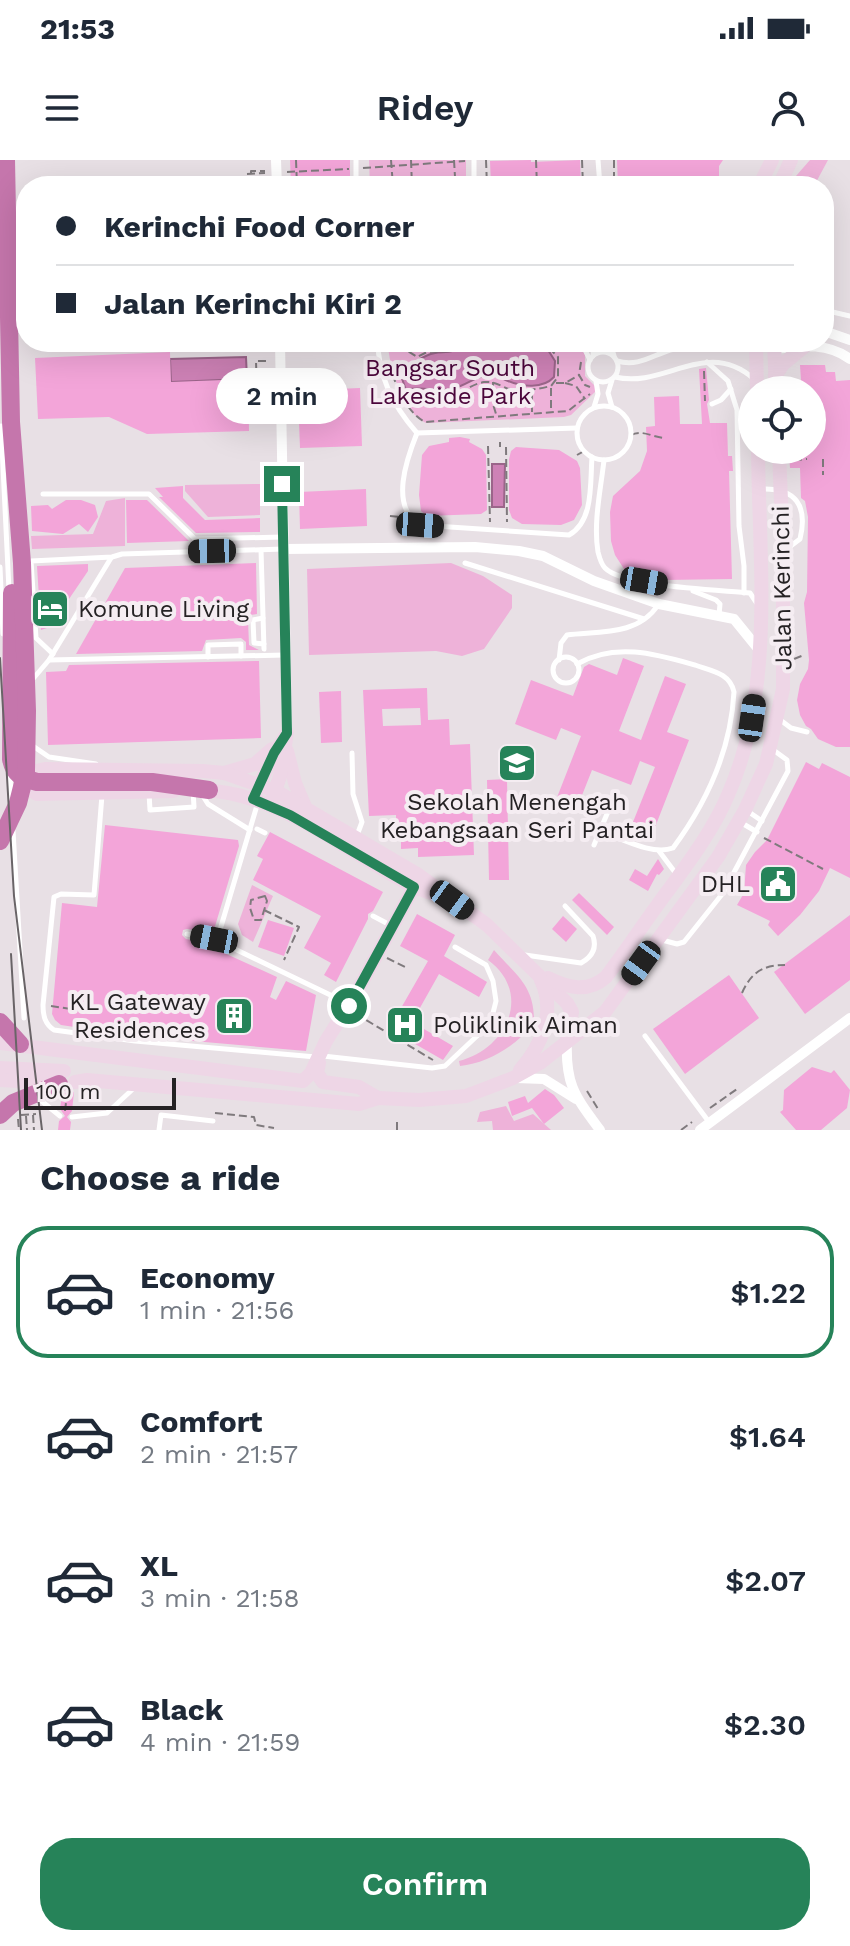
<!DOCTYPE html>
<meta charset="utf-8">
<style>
body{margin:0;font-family:"Work Sans",sans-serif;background:#f2f2f3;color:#1f2937;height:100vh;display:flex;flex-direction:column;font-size:30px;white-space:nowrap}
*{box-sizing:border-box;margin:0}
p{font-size:26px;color:#747a83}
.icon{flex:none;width:44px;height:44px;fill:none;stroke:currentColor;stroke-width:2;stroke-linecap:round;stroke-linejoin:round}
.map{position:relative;height:970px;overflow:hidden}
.side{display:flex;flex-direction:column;background:#fff;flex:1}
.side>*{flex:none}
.top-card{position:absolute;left:16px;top:16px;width:818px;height:176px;border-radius:32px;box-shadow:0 8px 32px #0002;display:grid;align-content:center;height:176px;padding:0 40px;background:#fff}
.tools{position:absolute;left:738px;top:216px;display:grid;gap:16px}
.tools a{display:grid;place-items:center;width:88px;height:88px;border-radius:50%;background:#fff;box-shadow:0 8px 32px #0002;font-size:40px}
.scale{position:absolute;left:24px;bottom:20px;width:152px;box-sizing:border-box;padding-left:8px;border:4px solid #252224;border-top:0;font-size:22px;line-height:28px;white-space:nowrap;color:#252224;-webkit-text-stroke:6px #f5edf2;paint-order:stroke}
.end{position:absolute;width:36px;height:36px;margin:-18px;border:10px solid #268359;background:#fff;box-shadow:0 0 0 4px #fff}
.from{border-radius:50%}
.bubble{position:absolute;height:56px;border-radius:28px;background:#fff;box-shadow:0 8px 32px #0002;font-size:26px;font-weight:600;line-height:56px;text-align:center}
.car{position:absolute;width:24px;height:48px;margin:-24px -12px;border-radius:10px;box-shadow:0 0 6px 2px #0007;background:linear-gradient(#222 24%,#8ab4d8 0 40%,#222 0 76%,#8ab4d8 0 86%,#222 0)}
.top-card b{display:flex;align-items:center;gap:28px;height:76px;font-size:30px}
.top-card b+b{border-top:2px solid #e0e1e3}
.top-card i{width:20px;height:20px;background:#1f2937}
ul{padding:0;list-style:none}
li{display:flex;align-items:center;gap:24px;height:132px;margin:0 16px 12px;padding:0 24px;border:4px solid transparent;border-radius:32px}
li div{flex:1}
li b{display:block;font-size:30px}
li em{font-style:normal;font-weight:600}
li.active{border-color:#268359}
li>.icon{width:72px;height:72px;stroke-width:1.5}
h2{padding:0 40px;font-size:36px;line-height:96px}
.primary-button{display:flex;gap:16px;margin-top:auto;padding:16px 40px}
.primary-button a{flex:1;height:92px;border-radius:32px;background:#268359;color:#fff;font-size:32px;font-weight:600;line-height:92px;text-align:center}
.status{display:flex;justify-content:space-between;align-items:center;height:56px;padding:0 40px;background:#fff;direction:ltr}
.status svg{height:22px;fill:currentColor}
header{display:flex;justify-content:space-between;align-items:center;height:104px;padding:0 40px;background:#fff;font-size:36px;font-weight:600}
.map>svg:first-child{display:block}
.green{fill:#eeb2d9}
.water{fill:#ce82b6;stroke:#9b658a;stroke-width:2}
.building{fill:#f3a5d9;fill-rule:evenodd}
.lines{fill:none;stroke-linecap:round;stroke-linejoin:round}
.path{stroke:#7f7a7d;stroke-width:2;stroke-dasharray:8 4;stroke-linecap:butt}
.lane{stroke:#fff;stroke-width:5}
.street{stroke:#fff;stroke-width:10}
.secondary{stroke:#eed6e6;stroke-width:14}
.highway{stroke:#c576ac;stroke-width:18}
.tram{stroke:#696467;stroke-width:2}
.route{stroke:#268359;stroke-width:10}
.labels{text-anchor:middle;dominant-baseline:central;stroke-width:8;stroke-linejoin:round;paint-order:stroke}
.park-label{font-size:24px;fill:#4b063b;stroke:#f5edf2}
.street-label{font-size:24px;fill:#252224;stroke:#f5edf2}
.poi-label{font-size:24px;fill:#252224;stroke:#f5edf2;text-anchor:start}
</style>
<div class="status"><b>21:53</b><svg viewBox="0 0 49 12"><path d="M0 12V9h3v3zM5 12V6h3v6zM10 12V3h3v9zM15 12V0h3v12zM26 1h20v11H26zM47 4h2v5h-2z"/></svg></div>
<header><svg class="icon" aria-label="menu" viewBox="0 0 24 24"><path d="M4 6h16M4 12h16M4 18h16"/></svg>Ridey<svg class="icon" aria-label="person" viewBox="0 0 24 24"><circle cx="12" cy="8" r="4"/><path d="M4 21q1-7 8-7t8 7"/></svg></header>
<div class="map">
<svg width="850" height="970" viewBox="0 0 850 970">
<rect width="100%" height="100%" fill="#e8e0e5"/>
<g class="green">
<polygon points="369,0 466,0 466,16 409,18 409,26 370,26"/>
<polygon points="810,0 828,0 814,26 792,26 796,16"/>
<path d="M388,182H578L585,190V216L596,227V231L571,255L564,257L426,263C404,254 388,206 388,182Z"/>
<polygon points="260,324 260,355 208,357 185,331 185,325"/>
<polygon points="125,338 125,386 32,389 31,376 93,374 106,341"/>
<polygon points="451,403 483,416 512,435 512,448 484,489 462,496 436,491 309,495 307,409"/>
<polygon points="252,725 273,736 253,782 242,775 238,764"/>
<path d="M494,790C517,816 535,826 534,863C517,885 489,903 460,906L459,901C507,889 533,833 488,800Z"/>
<polygon points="506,946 514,961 533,954 551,970 493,970 492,961 477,962 480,952"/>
</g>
<g class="water">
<path d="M462,182H482C496,197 498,188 513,187C523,187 539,188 548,190L555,201L554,217C543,229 522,227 508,221C502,219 497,214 490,215C477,215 467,225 455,228C439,234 423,225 406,230L399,210C413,207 415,200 428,195C441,189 454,197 462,182Z"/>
<polygon points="246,197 247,219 171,222 170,199"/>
<polygon points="492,304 505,304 504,347 492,347"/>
</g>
<g class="building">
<polygon points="290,0 350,0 350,26 291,26"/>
<polygon points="531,0 531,2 580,0 581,26 491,26 490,1"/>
<polygon points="617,0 723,0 719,6 719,26 618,26"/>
<polygon points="170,192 171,222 248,219 249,271 147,274 109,257 38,259 35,198"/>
<polygon points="800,205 825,205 826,212 835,212 836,221 850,220 850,587 836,587 818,579 811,569 806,566 800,555 797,540 800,524 808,509 809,500 804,443 807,432 808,357 805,341 801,338 800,308 790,308 789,293 812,290 812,230 798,230 797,220 801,220"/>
<polygon points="706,208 709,240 707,244 710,263 727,263 728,296 732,296 733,311 729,311 732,419 665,420 626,412 615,395 611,381 610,352 613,336 640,311 647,291 646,267 655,266 654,237 679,236 680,264 702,264 699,209"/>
<polygon points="360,228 362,286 300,288 298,236 337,235 337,229"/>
<polygon points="460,277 470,279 469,282 482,289 486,295 487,350 481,354 427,356 421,351 419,335 422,295 429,286 449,282 449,278"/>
<polygon points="516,287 559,290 577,301 580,308 582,345 574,360 561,365 522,364 512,358 509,350 509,299 511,291"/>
<polygon points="183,326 183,338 205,360 260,358 260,372 196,373 159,337 163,337 155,328"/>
<polygon points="366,329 367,366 300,369 299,332"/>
<polygon points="66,340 81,340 95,345 98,357 88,372 79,364 63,374 32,371 31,346 48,345 52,349"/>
<polygon points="126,340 147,340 189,381 127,383"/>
<polygon points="256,403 257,454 250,455 248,460 249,485 259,490 246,490 246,482 241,478 206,480 202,491 76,494 125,408"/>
<polygon points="88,404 88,411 50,467 41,470 37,406"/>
<polygon points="623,498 644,506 619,571 641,580 665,516 686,524 667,572 689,580 652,675 631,667 655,607 640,601 631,625 592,610 577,648 556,640 581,576 561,568 556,580 515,564 531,520 573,536 584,507 589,504 617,515"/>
<polygon points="259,501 261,578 48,585 46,512 66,511 69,505"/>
<path d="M427,528L428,560L449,559L450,585L470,584L474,695L418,697V688L401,689V663H396V655L369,656L363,530ZM420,548L421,565L383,566L382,549Z"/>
<polygon points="341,531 342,582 321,583 319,532"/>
<polygon points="806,602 819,609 822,603 850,617 850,718 830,708 819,731 800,755 778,776 768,765 770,761 737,745 744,733 746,705 755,692 767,680"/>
<polygon points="507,619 509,720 489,720 487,620"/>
<polygon points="105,665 238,680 239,686 213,773 187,769 183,770 182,775 186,779 212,784 211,787 277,817 270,837 276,840 286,821 316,835 306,891 136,876 61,865 55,860 52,854 62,743 97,747"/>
<polygon points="270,672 383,732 373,751 368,754 368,759 336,822 324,815 331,803 304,788 321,756 253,720 263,699 257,696"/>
<polygon points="658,699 664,709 659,715 657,714 648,731 629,720 635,709 647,716"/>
<polygon points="579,733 614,767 607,775 572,740"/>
<polygon points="417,754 455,775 444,796 487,822 479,837 439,814 412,862 453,886 443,900 389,869 428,801 400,786"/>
<polygon points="850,755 850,820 805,854 774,812"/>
<polygon points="563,756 577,769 566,782 552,769"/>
<polygon points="268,760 294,768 284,796 258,787"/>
<polygon points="729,815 759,858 685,914 653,869"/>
<polygon points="812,907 831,913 834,910 850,930 847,948 821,970 796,970 780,952 783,950 784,930"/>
<polygon points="545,929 554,935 564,948 544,964 532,948 512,956 508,942 525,936 528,943"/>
<polygon points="69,930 74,932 72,951 67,957 71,962 70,970 58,970 59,961 65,956 60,949 62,936"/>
</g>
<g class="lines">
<g class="path">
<polyline points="296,0 297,26"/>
<polyline points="391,0 393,26"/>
<polyline points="411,0 412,26"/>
<polyline points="454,0 455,17"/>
<polyline points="486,0 487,26"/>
<polyline points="536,0 537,26"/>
<polyline points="582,0 583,26"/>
<polyline points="614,0 614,26"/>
<polyline points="363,8 465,1"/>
<polyline points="287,12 349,9"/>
<polyline points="412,19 463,17 464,26"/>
<polyline points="247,26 247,14 265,13"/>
<polyline points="251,26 251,11 265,11"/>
<polyline points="387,185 397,184 417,197 427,192 450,191 459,182"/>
<polyline points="433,190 433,182"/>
<polyline points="581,202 579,215 585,225 590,227"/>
<path d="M389,203C395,224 405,251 425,262L568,251L590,234"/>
<polyline points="704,211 705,241"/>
<polyline points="493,222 493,244 496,254"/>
<polyline points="556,223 565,223 579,215"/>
<polyline points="565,223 576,226 585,239"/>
<polyline points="551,228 551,252"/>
<polyline points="532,232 532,253"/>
<polyline points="257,235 256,201 266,201"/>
<polyline points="511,239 511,231"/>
<path d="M406,243L419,232C423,233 426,236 430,238C448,244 467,225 484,222C498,221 503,229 514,230C527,231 538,229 551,226L558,217V197L547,186C527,183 502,192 484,182"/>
<path d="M631,275C643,269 653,278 666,278"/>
<polyline points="488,286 490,362"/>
<polyline points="500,287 500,282"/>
<polyline points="506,287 507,362"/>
<polyline points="577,295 584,291"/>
<polyline points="823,299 823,315"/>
<polyline points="794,300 807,299"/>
<polyline points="390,356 401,357"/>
<polyline points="794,499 804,495"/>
<polyline points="764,678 823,709"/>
<polygon points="265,736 267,741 261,760 254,760 250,748 251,740"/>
<polyline points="264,750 299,767 284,800"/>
<polyline points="387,798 407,808"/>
<path d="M742,833C751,813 762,805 785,805"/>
<polyline points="51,846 78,850"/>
<polyline points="356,854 433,900"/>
<polyline points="587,931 598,949"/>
<polyline points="710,948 737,929"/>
<polyline points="65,951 67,934"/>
<polyline points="215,953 254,957 256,965 274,968"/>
<polyline points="21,955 36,954"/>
<polyline points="33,955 34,970"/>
<polyline points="26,956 27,970"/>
<polyline points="18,959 19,970"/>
<polyline points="397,970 397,961"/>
<polyline points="681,970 692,962"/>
</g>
<g class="lane">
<polyline points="356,0 356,26"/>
<polyline points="474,0 474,26"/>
<polyline points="598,0 600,26"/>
<polyline points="824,150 850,156"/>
<path d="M378,182C378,217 394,247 417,273"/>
<polyline points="581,182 590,200"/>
<polyline points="610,182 614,196"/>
<polyline points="706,184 727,182"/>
<circle cx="603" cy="207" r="15"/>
<polyline points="593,196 594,182"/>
<path d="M617,201C638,207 651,196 670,190C679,188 689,187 698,185"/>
<polyline points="707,202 728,221 737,250 739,366 744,406 744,433"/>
<path d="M615,217C665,229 706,177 754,219"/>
<polyline points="612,220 608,233 612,247"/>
<polyline points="712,244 721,240 731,229"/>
<circle cx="604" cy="273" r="27"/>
<polyline points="594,247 598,234 596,221"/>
<polyline points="1,266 9,430"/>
<path d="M417,273C407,298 389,347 420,365L569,375C594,361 590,323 592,297"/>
<polyline points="417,273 577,268"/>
<path d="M604,300C601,328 593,363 598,392C599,396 602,405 605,408C623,427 722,430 750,433L756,442"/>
<path d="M762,329C796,328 808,346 800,379L784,391"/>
<polyline points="43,334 149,334 195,379 282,377"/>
<polyline points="261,390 264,489"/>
<polyline points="465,403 644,459"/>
<polyline points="0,407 3,474"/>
<polyline points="693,431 716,440 720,444 719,455"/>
<polyline points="263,458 253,460 254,483 264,484"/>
<polyline points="53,494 36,478 31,401 112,397 122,394 283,389"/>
<polyline points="208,497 208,485 241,484 241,496"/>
<circle cx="566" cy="510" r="13"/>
<polyline points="49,500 285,495"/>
<path d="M559,500L561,483L567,475C598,471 638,476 658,445"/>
<path d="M577,504C615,482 656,494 695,505C712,511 730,513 734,532C731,589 707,642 673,688C652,696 621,678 600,671"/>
<polyline points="32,520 49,500 111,398"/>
<polyline points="779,559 791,568 807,572"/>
<polyline points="30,584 49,597 96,604"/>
<polyline points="352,593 353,634 362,662 356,678"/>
<polyline points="10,612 11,642"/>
<polyline points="149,633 150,650 194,647 193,630"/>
<polyline points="201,633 208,644 250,670"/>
<path d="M102,635L94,735L61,734L54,737L43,845C43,856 45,864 54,870L135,881L316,897"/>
<polyline points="746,650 762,661"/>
<polyline points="740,662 757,672"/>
<polyline points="257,669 265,673"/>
<polyline points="13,671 24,858"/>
<polyline points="594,685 612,642"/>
<polyline points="659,691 677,715"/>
<polyline points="373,756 392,766"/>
<polyline points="187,774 214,779 347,843"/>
<polyline points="217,780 258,642"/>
<polyline points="662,780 677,784 684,782 723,733 788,611 787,600 772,589"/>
<path d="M525,795L581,803C592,797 597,788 593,776L565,746"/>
<polyline points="645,876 709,962"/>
<polyline points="323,896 432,908 445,906 477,876 491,861 496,841 493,821 486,805 455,787"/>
<polyline points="39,939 60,956"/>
<polyline points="72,957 107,953 134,928"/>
<polyline points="159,970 161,955 213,961"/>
</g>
<g class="street">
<polyline points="276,0 277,26"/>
<polyline points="824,171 850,180"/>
<polyline points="280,182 287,573"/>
<path d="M774,189C801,186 827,182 850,199"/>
<polyline points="284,389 475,387 519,391 543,396 594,421 659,444 734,459 760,491"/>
<path d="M567,879C565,924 574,935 600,970"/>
<polyline points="516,918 544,919 576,939"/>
<polyline points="700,970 850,858"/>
</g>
<g class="secondary">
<polyline points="759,26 772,0"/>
<polyline points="779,26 791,0"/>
<polyline points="756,182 757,230"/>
<polyline points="774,182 776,230"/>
<polyline points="775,216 783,204 805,186"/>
<polyline points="287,591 295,623 306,649"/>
<polyline points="224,613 255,604 272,589"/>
<path d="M199,630C279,631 343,690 411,725C424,732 439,735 452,740"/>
<polyline points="174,631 37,634 29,629 26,621 32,612 45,609 203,611 224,613 276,631 417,714 487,765 567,843 572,852 567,879"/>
<polyline points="257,631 274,593 286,575"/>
<polyline points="273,637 280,616 287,573"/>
<path d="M548,818C568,828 588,833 606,817C628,788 648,757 670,728C692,698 714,668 728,635C775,529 759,403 758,290"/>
<polyline points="0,883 303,921 311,913 326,881 355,835 414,727"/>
<polyline points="319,903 317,913 323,922 359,927 378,938"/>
<polyline points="0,908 64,911"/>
<path d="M520,910C542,885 556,852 541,820"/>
<polyline points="0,920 55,923"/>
<polyline points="75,922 87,920 359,944 378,938 419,940 466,936 513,918 540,903 605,852 718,697 745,650 766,604 783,529 783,392 779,290"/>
</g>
<g class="highway">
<path d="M12,433L11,599C14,615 22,618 37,622H152L209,630"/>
<polyline points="0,681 18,643 26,611 27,551 22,403 11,262 6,0"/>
<polyline points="0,862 20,884"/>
<polyline points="0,955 13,943 59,924"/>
</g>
<g class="tram">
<polyline points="0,498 14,736 42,970"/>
<polyline points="11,794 21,970"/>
</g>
</g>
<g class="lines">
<polyline class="route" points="282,324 287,573 274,593 253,639 290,655 414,727 349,846"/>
</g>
<defs>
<symbol id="hotel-square" viewBox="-11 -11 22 22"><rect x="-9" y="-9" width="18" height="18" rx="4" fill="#268359" stroke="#f5edf2"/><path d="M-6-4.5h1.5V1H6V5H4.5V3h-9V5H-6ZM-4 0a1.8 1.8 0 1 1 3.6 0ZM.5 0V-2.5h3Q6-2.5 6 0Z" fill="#fff"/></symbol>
<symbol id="school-square" viewBox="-11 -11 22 22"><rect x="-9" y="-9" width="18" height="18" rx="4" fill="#268359" stroke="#f5edf2"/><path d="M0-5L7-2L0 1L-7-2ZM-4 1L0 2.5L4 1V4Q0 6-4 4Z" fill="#fff"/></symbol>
<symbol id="civic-square" viewBox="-11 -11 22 22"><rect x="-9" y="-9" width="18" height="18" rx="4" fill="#268359" stroke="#f5edf2"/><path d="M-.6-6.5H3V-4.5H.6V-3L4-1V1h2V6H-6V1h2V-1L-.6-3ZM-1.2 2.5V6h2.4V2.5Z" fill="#fff"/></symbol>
<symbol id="building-square" viewBox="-11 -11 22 22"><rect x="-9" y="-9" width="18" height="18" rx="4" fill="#268359" stroke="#f5edf2"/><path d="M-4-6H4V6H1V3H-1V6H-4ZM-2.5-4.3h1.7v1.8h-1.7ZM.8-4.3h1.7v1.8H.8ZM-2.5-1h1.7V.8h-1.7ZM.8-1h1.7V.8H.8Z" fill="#fff"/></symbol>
<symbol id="hospital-square" viewBox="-11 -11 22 22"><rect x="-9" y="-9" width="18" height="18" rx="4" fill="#268359" stroke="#f5edf2"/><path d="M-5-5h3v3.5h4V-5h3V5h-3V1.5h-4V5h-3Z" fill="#fff"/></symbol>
</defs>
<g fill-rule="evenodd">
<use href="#hotel-square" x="28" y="427" width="44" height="44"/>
<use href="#school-square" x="495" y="581" width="44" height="44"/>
<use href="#civic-square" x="756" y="702" width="44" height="44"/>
<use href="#building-square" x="212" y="834" width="44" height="44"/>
<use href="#hospital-square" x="383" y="843" width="44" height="44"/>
</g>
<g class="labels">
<g class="park-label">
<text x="450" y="208">Bangsar South<tspan x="450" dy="28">Lakeside Park</tspan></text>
</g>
<g class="street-label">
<text transform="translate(782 428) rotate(-91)">Jalan Kerinchi</text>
</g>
<g class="poi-label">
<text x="78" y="449">Komune Living</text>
<text x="517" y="642" text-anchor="middle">Sekolah Menengah<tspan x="517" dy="28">Kebangsaan Seri Pantai</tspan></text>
<text x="750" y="724" text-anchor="end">DHL</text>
<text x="206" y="842" text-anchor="end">KL Gateway<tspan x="206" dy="28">Residences</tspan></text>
<text x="433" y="865">Poliklinik Aiman</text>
</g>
</g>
</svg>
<div class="tools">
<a><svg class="icon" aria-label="locate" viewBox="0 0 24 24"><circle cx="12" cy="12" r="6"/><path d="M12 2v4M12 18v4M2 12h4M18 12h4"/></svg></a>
</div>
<div class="scale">100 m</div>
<i class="end from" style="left:349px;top:846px"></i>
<i class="end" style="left:282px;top:324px"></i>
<div class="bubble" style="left:216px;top:208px;width:132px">2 min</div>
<i class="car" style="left:420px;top:365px;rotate:94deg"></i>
<i class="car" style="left:212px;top:391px;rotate:269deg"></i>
<i class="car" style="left:644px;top:421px;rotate:100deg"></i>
<i class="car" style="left:752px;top:558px;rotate:8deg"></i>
<i class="car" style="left:452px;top:740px;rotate:126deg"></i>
<i class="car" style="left:214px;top:779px;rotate:281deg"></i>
<i class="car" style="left:641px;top:803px;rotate:216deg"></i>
<div class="top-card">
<b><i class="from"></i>Kerinchi Food Corner</b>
<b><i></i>Jalan Kerinchi Kiri 2</b>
</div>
</div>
<section class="side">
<h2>Choose a ride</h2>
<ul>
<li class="active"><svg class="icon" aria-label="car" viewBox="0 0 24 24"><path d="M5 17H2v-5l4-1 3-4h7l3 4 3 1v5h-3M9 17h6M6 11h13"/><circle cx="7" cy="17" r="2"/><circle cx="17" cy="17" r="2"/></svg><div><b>Economy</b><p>1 min · 21:56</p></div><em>$1.22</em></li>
<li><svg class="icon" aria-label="car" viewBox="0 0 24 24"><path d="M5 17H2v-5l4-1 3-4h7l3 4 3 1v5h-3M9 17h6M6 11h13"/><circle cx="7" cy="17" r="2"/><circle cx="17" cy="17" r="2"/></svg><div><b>Comfort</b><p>2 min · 21:57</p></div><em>$1.64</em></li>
<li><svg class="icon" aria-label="car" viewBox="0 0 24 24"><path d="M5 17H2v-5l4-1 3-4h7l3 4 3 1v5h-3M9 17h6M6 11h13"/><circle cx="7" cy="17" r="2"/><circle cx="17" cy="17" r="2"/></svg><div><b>XL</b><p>3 min · 21:58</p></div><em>$2.07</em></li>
<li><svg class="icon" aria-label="car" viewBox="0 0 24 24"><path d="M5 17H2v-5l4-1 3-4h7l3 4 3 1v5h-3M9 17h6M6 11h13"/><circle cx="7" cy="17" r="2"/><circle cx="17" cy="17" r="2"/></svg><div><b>Black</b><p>4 min · 21:59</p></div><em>$2.30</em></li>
</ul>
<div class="primary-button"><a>Confirm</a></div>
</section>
